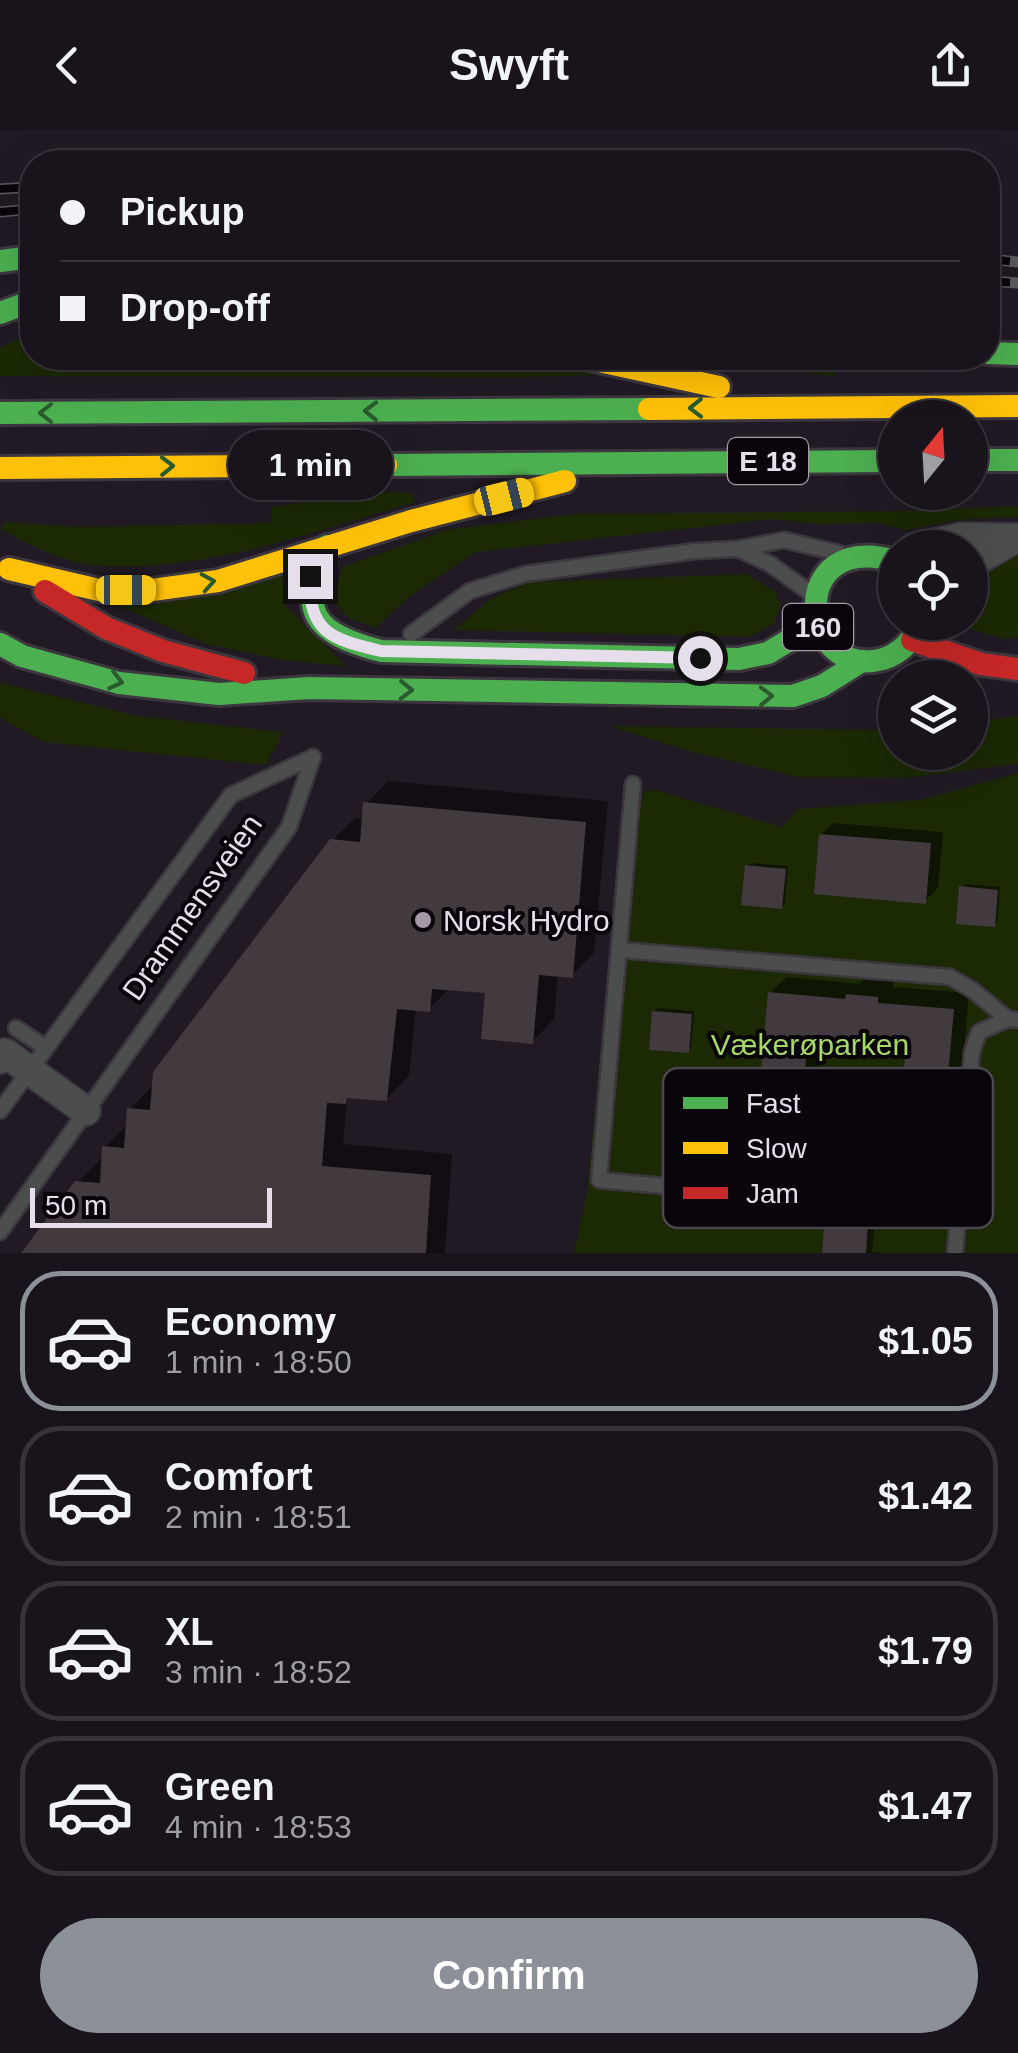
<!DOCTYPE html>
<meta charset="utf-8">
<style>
body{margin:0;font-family:Arial,sans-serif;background:#262128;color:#f1f3f6;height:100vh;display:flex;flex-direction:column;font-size:38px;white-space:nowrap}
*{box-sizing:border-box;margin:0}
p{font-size:32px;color:#9f9ea3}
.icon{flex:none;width:55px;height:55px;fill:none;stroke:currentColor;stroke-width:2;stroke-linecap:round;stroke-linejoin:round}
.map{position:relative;height:1123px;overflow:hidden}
.details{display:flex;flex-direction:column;background:#19141b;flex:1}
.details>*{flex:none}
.guide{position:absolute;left:20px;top:20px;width:980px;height:220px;border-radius:40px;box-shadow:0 10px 40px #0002,0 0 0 2px #37333a;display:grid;align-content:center;height:220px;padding:0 40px;background:#19141b}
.needle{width:65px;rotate:18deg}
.fabs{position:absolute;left:878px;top:270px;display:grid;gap:20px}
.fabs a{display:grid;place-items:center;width:110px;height:110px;border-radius:50%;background:#19141b;box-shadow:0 10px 40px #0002,0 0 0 2px #37333a;font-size:50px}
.scale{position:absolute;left:30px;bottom:25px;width:242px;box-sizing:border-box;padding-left:10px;border:5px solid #e7deeb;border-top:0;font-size:28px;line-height:35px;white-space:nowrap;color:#e7deeb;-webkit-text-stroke:8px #09050b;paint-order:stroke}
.end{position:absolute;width:45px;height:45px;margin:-22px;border:12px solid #e7deeb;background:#111;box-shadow:0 0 0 5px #111}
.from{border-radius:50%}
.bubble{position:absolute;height:70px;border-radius:35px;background:#19141b;box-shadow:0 10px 40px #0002,0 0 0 2px #37333a;font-size:32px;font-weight:800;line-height:70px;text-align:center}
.car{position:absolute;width:30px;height:60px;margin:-30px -15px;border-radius:12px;box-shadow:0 0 8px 2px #0007;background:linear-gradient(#f5c518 24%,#345 0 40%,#f5c518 0 76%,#345 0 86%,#f5c518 0)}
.guide b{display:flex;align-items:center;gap:35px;height:95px;font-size:38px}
.guide b+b{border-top:2px solid #37333a}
.guide i{width:25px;height:25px;background:#f1f3f6}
ul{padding:18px 0 0;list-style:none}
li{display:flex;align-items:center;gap:30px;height:140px;margin:0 20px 15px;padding:0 20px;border:5px solid #37333a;border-radius:40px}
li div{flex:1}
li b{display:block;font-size:38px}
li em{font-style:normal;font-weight:800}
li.active{border-color:#8c9099}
li>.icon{width:90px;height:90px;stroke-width:1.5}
.primary-button{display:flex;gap:20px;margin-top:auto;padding:20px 40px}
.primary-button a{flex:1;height:115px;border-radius:60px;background:#8c9099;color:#fff;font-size:40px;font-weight:800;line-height:115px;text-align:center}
header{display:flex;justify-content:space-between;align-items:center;height:130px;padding:0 40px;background:#19141b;font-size:45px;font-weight:800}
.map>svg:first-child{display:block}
.green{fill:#1b2905}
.shadow{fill:#0007}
.building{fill:#423a3e}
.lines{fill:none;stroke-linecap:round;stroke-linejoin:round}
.lane-casing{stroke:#3c363f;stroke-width:19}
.street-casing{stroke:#3c363f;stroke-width:32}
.fast-casing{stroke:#3c363f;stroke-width:28}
.slow-casing{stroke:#3c363f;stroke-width:28}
.jam-casing{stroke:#3c363f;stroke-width:28}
.lane{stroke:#4c4d4d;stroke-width:14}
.street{stroke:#4c4d4d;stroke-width:28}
.fast{stroke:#4caf50;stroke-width:22}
.slow{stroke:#ffc107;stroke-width:22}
.jam{stroke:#c62828;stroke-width:22}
.rail-casing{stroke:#5c5a5e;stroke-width:11}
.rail{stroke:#09050b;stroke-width:8;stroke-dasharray:22;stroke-linecap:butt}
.oneway{stroke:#2a5a2e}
.route{stroke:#e7deeb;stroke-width:12}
.poi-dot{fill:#a299a5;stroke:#09050b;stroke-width:4}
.labels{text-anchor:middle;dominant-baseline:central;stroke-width:8;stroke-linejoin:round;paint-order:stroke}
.shield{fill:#09050b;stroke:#a49da8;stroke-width:2.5}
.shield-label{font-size:28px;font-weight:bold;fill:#e7deeb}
.street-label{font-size:30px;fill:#e7deeb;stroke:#09050b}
.poi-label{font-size:30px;fill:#e7deeb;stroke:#09050b;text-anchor:start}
.park-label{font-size:30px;fill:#a6d868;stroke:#09050b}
.key{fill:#09050b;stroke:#4c464e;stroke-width:2.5}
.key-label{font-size:28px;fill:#e7deeb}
</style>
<header><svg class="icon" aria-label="back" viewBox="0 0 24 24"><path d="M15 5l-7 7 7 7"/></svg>Swyft<svg class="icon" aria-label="share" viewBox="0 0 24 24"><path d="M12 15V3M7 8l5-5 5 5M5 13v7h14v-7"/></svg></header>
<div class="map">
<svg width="1018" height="1123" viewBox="0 0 1018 1123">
<rect width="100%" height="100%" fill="#211a24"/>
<g class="green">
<polygon points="32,202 32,228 542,228 592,238 591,245 521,247 0,246 0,218"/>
<polygon points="712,228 795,228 836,243 834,246 713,233"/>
<path d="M376,362L412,363L416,372C314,401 208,442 100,436C65,434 31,415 0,399L5,392L82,397L271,393L272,377Z"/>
<polygon points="1018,376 1018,387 965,389 906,400 878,393 818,394 773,389 476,422 410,466 376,498 350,489 333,471 342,437 446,400 575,384 912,381"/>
<polygon points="1018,425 1018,507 1004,509 949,493 970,492 970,453 982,440"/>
<polygon points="282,444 286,476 346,536 283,530 206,514 111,472"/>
<polygon points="747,444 775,461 781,475 774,493 750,507 454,500 489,470 527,452"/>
<polygon points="0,553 138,586 283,602 266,635 44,612 0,588"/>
<polygon points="1018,586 1018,634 906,648 799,647 692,622 609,596 895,600 895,622 970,622 970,592"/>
<polygon points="1018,643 1018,1123 574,1123 587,1062 625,666 655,660 782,697 798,679 920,670"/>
</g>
<g class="shadow">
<polygon points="388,651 608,671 594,823 572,845 558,844 554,889 532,912 488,861 450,858 429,879 416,878 409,946 386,969 351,966 347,970 343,1014 452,1024 445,1123 24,1123 77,1053 100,1030 104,1030 105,1017 128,994 130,979 152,956 332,711 355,688 364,689 366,674"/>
<polygon points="834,693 943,702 938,758 925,771 821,705"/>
<polygon points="751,733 788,736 785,773 782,777 747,736"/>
<polygon points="965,754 1000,757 997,791 994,794 961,758"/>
<polygon points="787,847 860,854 864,849 894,851 893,857 969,863 961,953 967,953 962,1005 956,1012 952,1052 936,1069 908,925 821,917 809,1038 792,1055 758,1004 757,952 763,946 770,863"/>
<polygon points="658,878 694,881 691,917 688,921 654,882"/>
<polygon points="836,1079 876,1082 872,1122 882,1123 824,1123 828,1088"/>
</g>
<g class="building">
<polygon points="363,672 586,692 573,848 539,845 533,914 481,909 485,863 432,859 430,882 397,879 387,971 347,968 346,974 327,973 322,1036 431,1045 426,1123 21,1123 75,1051 100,1053 102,1016 124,1018 127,978 150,980 153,942 330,709 360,712"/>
<polygon points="819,704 931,713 926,774 814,764"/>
<polygon points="745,735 786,739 782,779 741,775"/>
<polygon points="959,756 998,760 995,797 956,794"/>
<polygon points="768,862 845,869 846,864 878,867 878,873 954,879 946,968 952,969 947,1024 941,1024 936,1072 895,1068 905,927 807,919 793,1057 751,1053 755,1007 749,1007 754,951 760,951"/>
<polygon points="652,881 692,884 689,923 649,920"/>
<polygon points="825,1086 868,1090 866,1123 822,1123"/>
</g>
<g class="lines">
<defs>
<g id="lane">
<polyline points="738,419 770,434 809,462"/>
<polyline points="411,504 470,461 525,444 695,421 737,419 784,410 839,423"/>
<polyline points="633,654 599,1050 881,1076"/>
<polyline points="620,820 950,847 971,859 1008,889"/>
<polyline points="16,898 46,918"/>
<polyline points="0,981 231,665 313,627"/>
<polyline points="0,1102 289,697 313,627"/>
<polyline points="955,1123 972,922 979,902 1008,889 1018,890"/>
</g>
<g id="street">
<polyline points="913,418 962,407 1018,408"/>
<polyline points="970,434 1013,410"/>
<polyline points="0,929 5,923 86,981"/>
</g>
<g id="fast">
<polyline points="0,131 32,127"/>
<polyline points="0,183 32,171"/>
<polyline points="988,223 1018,224"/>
<polyline points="0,283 649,279"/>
<polyline points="970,330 1018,330"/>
<polyline points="386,335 895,331"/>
<path d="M327,416C296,483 314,503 381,521L739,529L768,523L816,494"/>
<path d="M895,431C784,399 799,552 883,529C902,523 913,510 920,492"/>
<polyline points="0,514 22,526 119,553 219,564 309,558 793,566 822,556 862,531"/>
</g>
<g id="slow">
<polyline points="585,228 719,257"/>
<polyline points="649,279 1018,276"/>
<polyline points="0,338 386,335"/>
<polyline points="9,439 99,460 152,460 218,451 411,391 565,351"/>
</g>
<g id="jam">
<polyline points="45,461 106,498 163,521 244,543"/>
<polyline points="912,510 981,534 1018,539"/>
</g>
</defs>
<use href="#lane" class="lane-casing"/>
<use href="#street" class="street-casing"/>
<use href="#fast" class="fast-casing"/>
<use href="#slow" class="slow-casing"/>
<use href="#jam" class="jam-casing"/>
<use href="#lane" class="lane"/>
<use href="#street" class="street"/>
<use href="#fast" class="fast"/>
<use href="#slow" class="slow"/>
<use href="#jam" class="jam"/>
<defs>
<g id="rail">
<polyline points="0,59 32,57"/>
<polyline points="0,82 32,79"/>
<polyline points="988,129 1018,132"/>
<polyline points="988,151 1018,153"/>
</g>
</defs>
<use href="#rail" class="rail-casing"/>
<use href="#rail" class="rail"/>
</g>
<defs><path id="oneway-chevron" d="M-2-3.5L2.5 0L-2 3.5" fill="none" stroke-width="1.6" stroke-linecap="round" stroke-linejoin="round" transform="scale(2.5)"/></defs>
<g class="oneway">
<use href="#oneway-chevron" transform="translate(696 278) rotate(179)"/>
<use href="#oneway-chevron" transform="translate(371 281) rotate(-179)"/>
<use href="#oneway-chevron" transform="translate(46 283) rotate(180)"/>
<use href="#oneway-chevron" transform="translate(167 336) rotate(-1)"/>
<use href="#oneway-chevron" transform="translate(208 452) rotate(-10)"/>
<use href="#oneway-chevron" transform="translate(116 551) rotate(13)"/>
<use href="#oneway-chevron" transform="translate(406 560) rotate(1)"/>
<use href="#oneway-chevron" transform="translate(766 566) rotate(-1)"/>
</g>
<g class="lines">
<path class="route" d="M310,446C308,503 331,509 381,521L700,528"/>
</g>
<circle class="poi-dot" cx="423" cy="790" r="10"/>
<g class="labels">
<g class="shield">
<rect x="728" y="308" width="80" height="46" rx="8"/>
<rect x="783" y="474" width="70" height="46" rx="8"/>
</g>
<g class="shield-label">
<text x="768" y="331">E 18</text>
<text x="818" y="497">160</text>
</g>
<g class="street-label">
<text transform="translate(192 777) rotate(-55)">Drammensveien</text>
</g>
<g class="poi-label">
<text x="443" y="790">Norsk Hydro</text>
</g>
<g class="park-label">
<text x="810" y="914">Vækerøparken</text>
</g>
</g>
<rect x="663" y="938" width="330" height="160" rx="15" class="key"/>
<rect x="683" y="967" width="45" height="12" fill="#4caf50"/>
<rect x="683" y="1012" width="45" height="12" fill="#ffc107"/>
<rect x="683" y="1057" width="45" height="12" fill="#c62828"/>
<g class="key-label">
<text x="746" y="983">Fast</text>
<text x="746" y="1028">Slow</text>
<text x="746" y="1073">Jam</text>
</g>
</svg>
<div class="fabs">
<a><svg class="needle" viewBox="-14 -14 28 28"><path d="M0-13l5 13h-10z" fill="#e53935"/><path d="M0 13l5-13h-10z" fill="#9f9ea3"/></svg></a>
<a><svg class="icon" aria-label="locate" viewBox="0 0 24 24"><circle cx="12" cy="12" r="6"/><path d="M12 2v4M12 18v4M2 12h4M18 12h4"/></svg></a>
<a><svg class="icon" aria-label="layers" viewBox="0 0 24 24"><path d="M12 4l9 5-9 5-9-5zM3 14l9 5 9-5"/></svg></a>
</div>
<div class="scale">50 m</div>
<i class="end from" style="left:700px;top:528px"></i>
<i class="end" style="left:310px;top:446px"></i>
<div class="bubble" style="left:228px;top:300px;width:165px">1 min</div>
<i class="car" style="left:504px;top:367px;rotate:76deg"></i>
<i class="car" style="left:126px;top:460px;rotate:90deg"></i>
<div class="guide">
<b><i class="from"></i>Pickup</b>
<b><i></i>Drop-off</b>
</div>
</div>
<section class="details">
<ul>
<li class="active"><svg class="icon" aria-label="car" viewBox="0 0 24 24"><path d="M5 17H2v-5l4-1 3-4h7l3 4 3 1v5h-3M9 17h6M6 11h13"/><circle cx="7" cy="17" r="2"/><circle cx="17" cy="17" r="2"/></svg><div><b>Economy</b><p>1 min · 18:50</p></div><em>$1.05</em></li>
<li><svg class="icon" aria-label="car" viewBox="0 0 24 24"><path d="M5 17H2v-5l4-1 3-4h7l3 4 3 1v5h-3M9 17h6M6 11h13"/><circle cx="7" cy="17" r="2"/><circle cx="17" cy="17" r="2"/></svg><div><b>Comfort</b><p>2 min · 18:51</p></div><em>$1.42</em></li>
<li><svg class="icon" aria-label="car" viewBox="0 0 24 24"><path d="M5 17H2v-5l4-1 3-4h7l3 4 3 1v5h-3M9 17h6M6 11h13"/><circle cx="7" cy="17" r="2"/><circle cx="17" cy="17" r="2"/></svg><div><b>XL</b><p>3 min · 18:52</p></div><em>$1.79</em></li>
<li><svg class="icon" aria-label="car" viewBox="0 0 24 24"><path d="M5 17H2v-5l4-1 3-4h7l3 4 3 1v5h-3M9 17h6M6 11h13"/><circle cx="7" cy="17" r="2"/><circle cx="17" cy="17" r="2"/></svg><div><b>Green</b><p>4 min · 18:53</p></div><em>$1.47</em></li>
</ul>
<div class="primary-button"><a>Confirm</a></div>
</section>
